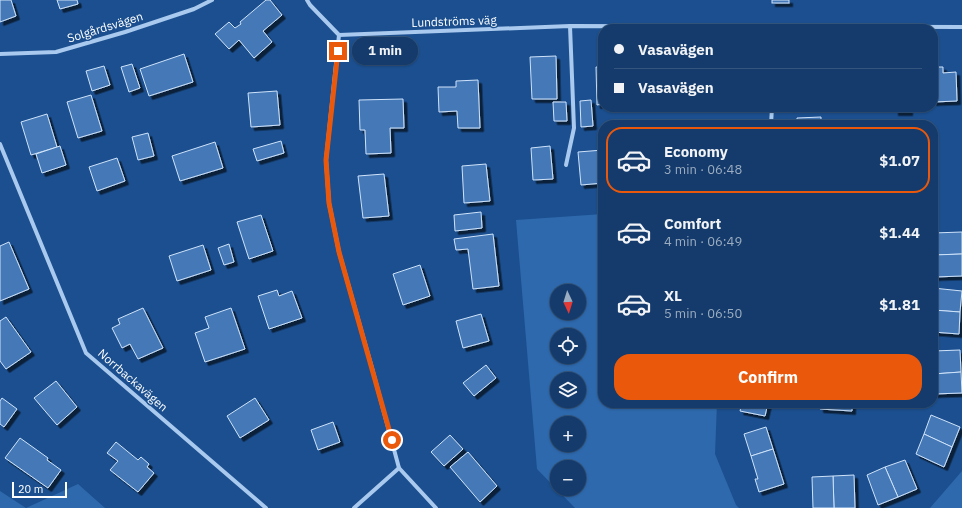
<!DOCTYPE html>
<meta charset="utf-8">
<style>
body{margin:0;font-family:"IBM Plex Sans",sans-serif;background:#214673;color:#f1f3f6;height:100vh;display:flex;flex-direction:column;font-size:15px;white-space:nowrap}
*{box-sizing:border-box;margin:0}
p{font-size:13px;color:#9dadc1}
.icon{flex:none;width:22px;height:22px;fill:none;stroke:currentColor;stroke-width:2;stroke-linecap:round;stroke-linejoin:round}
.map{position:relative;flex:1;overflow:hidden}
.details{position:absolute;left:598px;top:120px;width:340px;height:288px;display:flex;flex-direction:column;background:#143b6b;border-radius:16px;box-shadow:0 1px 3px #0004,0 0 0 1px #33557e}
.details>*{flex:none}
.hud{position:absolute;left:598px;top:24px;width:340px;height:88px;border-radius:16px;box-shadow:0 1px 3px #0004,0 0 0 1px #33557e;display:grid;align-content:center;height:88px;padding:0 16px;background:#143b6b}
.needle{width:26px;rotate:176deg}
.controls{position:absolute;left:550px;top:284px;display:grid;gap:8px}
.controls a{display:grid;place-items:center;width:36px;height:36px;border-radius:50%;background:#143b6b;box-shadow:0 1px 3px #0004,0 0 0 1px #33557e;font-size:20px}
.scale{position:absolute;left:12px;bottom:10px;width:55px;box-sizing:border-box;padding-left:4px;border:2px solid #fff;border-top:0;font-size:11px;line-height:14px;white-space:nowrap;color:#fff;-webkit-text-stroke:3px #1b4f8f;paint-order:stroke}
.end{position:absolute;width:18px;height:18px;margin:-9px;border:5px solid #ea580c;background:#fff;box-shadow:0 0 0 2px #fff}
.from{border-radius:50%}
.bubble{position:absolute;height:28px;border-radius:14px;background:#143b6b;box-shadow:0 1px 3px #0004,0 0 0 1px #33557e;font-size:13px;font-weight:700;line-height:28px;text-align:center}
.hud b{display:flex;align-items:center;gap:14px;height:38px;font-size:15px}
.hud b+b{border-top:1px solid #33557e}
.hud i{width:10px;height:10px;background:#f1f3f6}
ul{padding:7px 0 0;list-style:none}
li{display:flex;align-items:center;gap:12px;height:66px;margin:0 8px 6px;padding:0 8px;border:2px solid transparent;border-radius:16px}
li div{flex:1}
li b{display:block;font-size:15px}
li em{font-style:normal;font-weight:700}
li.active{border-color:#ea580c}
li>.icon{width:36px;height:36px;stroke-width:1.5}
.cta{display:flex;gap:8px;margin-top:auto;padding:8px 16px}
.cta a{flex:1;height:46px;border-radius:16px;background:#ea580c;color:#fff;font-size:16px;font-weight:700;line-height:46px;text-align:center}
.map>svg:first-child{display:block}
.green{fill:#2e69ad;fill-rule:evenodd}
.building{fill:#4478b7;stroke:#cfe3fa;filter:url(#shadow)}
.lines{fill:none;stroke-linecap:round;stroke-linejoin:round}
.minor{stroke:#a9c9ee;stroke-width:4}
.route{stroke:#ea580c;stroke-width:5}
.labels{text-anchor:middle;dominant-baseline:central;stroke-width:3;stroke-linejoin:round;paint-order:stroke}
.street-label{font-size:12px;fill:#fff;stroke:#1b4f8f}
</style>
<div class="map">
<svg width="962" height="508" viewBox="0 0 962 508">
<defs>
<filter id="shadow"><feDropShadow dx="3.5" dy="3.5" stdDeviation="0" flood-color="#0009"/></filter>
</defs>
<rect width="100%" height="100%" fill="#1b4f8f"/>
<g class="green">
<path d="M603,214V403H717L715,454L736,505L739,508H575L537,469L516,220ZM557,291H579V313H557ZM557,335H579V357H557ZM557,379H579V401H557ZM557,423H579V445H557ZM557,467H579V489H557Z"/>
<polygon points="962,471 962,508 930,508"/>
<polygon points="78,484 105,508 0,508 0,491 26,508"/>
</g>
<g class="building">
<polygon points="0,0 11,0 16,16 0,22"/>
<polygon points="57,0 77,0 78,4 60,9"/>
<polygon points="266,0 270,0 282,15 263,31 272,42 254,58 239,40 229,49 215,34 229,22 235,28 241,24 240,22"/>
<rect x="772" y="0" width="17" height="3"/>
<polygon points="184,54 193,82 149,96 140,69"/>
<polygon points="556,56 557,99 532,99 530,57"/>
<polygon points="132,64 140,88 129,92 121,67"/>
<polygon points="104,66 110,85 92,91 86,71"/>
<polygon points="596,67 603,67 603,104 597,105"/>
<polygon points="933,67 943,67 943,73 956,72 957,101 933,102"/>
<polygon points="478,80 480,128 458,128 457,111 439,112 438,87 456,87 456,81"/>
<polygon points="277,91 280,125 251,127 248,93"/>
<polygon points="91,95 102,131 78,138 67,102"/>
<polygon points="403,99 404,128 390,128 391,153 366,154 365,130 360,130 359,100"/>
<polygon points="591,100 593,126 581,127 580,101"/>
<polygon points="553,102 566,102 567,121 554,121"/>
<rect x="895" y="107" width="14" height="5"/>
<polygon points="47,114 57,147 31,155 21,122"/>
<polygon points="821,117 821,125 797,125 797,118"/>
<polygon points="148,133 154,156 138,160 132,137"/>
<polygon points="281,141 284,153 257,161 253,149"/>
<polygon points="215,142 223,168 180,181 172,156"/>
<polygon points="60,146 66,165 42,173 36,154"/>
<polygon points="550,146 553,179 533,180 531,148"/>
<polygon points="603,150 603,183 581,185 578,152"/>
<polygon points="117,158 125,181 97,191 89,167"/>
<polygon points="486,164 490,201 464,203 462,166"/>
<polygon points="384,174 389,216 363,218 358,176"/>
<polygon points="481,212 482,228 455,231 454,215"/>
<polygon points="261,215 273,251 249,259 237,222"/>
<polygon points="962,232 962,254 933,255 933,233"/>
<polygon points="493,234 499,286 473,289 468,249 456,250 454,239"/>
<polygon points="9,242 29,289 0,301 0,246"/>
<polygon points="229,244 234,262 224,265 218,248"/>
<polygon points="203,245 211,270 177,281 169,256"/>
<polygon points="962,254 962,276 934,277 933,255"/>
<polygon points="420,265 430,296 403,305 393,274"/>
<polygon points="933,288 962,291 960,312 933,310"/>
<polygon points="277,290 279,296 292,291 302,318 269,329 258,296"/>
<polygon points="143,308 163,348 138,359 130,344 122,348 112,328 120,324 118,319"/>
<polygon points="231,308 245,349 205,362 195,333 209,328 205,317"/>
<polygon points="933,310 960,312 959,334 933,332"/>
<polygon points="481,314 489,341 463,348 456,321"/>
<polygon points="6,317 31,352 6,369 0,361 0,321"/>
<polygon points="960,350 961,372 933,374 933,351"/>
<polygon points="486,365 496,378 474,396 463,383"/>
<polygon points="961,372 962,393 933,394 933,374"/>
<polygon points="56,381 77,407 57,425 34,398"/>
<polygon points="2,398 17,409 4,427 0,424 0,401"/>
<polygon points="255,398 269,420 240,438 227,416"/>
<polygon points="742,403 768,403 765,416 740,411"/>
<polygon points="820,403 852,403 852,411 820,409"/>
<polygon points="931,415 960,427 952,447 924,434"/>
<polygon points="333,422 340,442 318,450 311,430"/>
<polygon points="766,427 773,449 751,456 744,434"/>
<polygon points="924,434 952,447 944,467 916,454"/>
<polygon points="450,435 463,449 444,466 431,452"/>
<polygon points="20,438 48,458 47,460 61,470 48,488 5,458"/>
<polygon points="116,442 138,460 141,457 149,464 147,467 154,473 138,492 110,470 118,461 107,453"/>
<polygon points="773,449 784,484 759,492 755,479 758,479 751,456"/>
<polygon points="468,452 497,486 480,502 450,467"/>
<polygon points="905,460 917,489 898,497 885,467"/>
<polygon points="885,467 898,497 878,505 867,475"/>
<polygon points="854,475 855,508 834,508 833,476"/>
<polygon points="833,476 834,508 813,508 812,477"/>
</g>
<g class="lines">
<g class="minor">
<polyline points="307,0 310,5 339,35 326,160 329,203 339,252 372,368 399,468 436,508"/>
<polyline points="339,35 570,26 962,27"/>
<polyline points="0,54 56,52 125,32 194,9 212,0"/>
<polyline points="771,125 772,107"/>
<polyline points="0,144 86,353 266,508"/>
<polyline points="566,165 574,128 570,26"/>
<polyline points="354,508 399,468"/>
</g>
</g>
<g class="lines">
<polyline class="route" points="338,51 326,160 329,203 339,252 392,440"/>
</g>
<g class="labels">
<g class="street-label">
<text transform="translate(454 21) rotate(-2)">Lundströms väg</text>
<text transform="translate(105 27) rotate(-17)">Solgårdsvägen</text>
<text transform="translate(133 380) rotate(41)">Norrbackavägen</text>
</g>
</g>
</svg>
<div class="controls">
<a><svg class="needle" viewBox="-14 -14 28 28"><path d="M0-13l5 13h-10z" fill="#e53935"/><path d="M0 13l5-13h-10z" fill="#9dadc1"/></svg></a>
<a><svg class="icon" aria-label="locate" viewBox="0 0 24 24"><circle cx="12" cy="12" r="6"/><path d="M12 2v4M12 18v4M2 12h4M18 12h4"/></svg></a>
<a><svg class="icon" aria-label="layers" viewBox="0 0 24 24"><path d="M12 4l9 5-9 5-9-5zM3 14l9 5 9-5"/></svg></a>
<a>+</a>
<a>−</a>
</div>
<div class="scale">20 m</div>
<i class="end from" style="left:392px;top:440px"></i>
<i class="end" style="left:338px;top:51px"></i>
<div class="bubble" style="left:352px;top:37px;width:66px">1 min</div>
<div class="hud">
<b><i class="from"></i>Vasavägen</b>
<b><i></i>Vasavägen</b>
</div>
<section class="details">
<ul>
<li class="active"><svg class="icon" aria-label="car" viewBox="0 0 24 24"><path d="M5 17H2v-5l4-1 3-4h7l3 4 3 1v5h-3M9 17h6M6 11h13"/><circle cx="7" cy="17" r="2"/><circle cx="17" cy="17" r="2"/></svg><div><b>Economy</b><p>3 min · 06:48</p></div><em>$1.07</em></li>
<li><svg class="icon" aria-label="car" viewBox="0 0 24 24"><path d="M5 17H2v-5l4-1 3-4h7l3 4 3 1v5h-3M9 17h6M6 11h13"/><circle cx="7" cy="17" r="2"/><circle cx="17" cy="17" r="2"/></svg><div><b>Comfort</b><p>4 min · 06:49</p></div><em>$1.44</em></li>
<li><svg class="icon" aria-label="car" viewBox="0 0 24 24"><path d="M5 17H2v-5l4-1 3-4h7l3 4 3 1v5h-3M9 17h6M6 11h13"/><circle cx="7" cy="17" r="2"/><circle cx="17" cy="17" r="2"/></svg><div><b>XL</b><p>5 min · 06:50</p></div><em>$1.81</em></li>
</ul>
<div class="cta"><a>Confirm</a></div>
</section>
</div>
